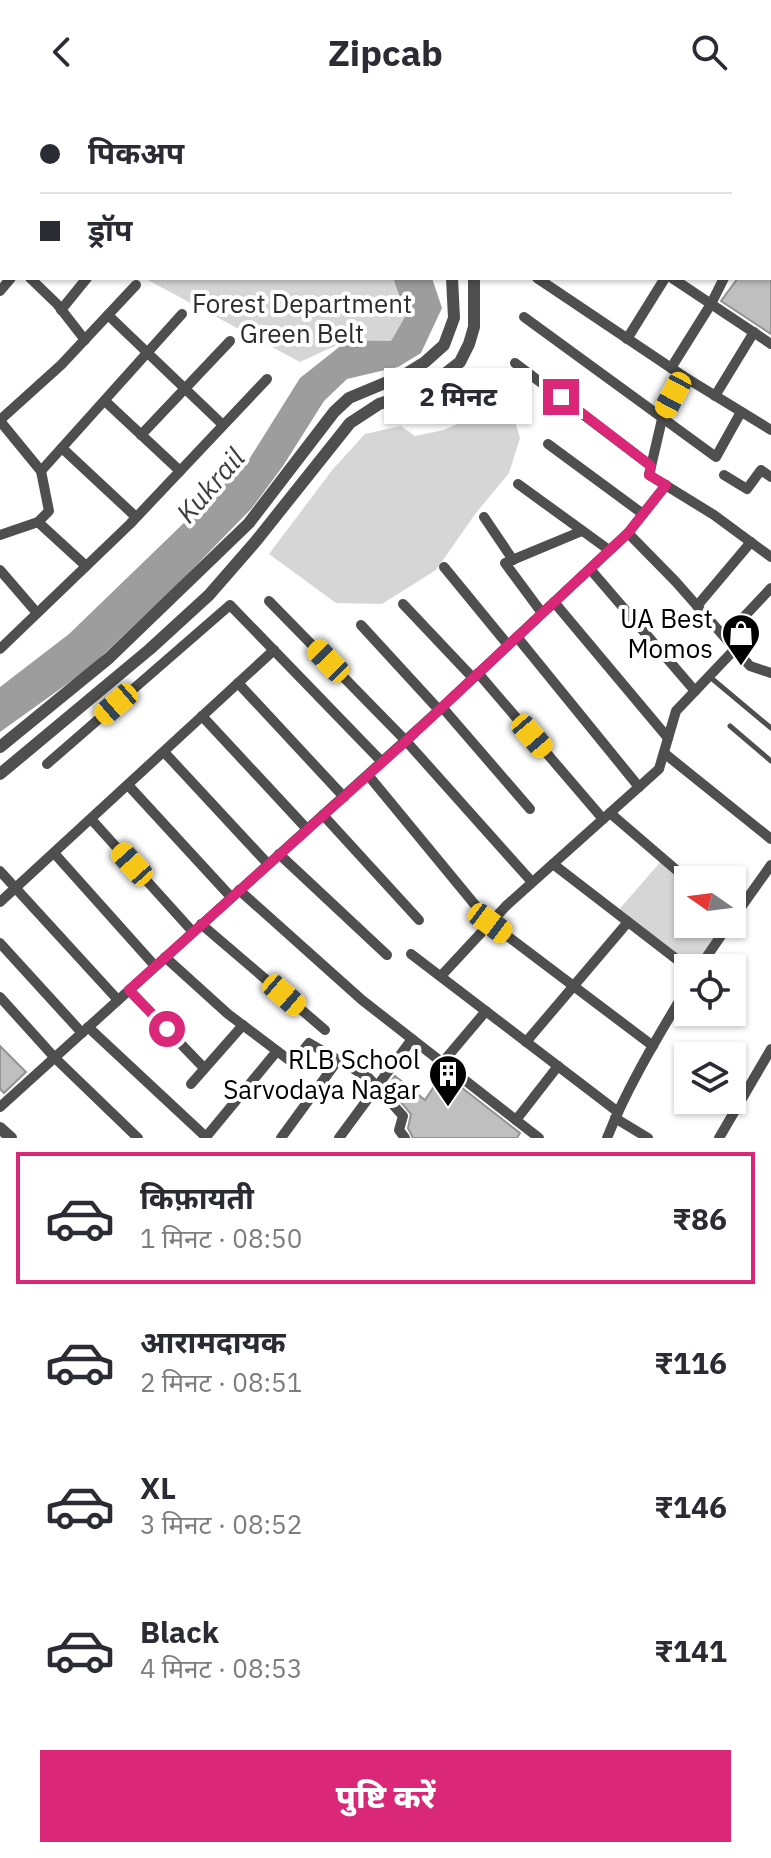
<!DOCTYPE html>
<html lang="hi">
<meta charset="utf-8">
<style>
body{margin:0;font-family:"IBM Plex Sans","Noto Sans Devanagari",sans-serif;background:#f2f2f3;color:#2b2b33;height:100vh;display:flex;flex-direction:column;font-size:30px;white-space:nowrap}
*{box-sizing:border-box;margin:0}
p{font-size:26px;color:#7c7c81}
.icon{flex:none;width:44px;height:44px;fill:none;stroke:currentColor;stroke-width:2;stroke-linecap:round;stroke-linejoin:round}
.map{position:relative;height:1034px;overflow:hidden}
.drawer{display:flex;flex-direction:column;background:#fff;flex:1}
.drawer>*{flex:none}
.hud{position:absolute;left:0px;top:0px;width:772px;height:176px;box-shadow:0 2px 6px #0004;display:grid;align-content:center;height:176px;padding:0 40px;background:#fff}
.needle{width:52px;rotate:284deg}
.fabs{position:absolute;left:674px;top:762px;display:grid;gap:16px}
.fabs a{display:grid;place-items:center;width:72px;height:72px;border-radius:0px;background:#fff;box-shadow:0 2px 6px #0004;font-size:40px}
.end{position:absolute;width:36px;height:36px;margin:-18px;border:10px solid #db2777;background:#fff;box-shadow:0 0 0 4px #fff}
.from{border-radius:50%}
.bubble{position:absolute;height:56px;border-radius:0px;background:#fff;box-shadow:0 2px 6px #0004;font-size:26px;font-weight:800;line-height:56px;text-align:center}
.car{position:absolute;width:24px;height:48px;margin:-24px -12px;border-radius:10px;box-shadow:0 0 6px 2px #0007;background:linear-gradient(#f5c518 24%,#345 0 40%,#f5c518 0 76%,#345 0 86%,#f5c518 0)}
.hud b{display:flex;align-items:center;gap:28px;height:76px;font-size:30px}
.hud b+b{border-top:2px solid #e1e1e2}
.hud i{width:20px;height:20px;background:#2b2b33}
ul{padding:14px 0 0;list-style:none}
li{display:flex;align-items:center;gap:24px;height:132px;margin:0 16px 12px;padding:0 24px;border:4px solid transparent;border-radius:0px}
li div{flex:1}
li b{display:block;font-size:30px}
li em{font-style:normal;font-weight:800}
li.selected{border-color:#db2777}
li>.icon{width:72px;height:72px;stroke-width:1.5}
.cta{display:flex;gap:16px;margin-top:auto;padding:16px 40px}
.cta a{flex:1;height:92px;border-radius:0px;background:#db2777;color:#fff;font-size:32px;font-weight:800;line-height:92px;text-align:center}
header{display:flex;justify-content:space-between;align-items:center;height:104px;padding:0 40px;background:#fff;font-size:36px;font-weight:800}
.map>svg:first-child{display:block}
.green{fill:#d6d6d6}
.water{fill:#9d9d9d}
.building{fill:#bfbfbf;stroke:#939393;stroke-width:2}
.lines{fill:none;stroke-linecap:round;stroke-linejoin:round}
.service{stroke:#4f4f4f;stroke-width:5}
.minor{stroke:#4f4f4f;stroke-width:10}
.tertiary{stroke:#4f4f4f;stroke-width:12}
.route{stroke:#db2777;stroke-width:10}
.labels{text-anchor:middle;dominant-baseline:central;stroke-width:8;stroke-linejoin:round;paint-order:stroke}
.park-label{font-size:26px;fill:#2d2d2d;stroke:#fff}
.poi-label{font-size:26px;fill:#000;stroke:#fff;text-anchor:end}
.water-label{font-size:28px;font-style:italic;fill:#3e3e3e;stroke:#fff}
</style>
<header><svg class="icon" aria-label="back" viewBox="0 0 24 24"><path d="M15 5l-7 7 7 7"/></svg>Zipcab<svg class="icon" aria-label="search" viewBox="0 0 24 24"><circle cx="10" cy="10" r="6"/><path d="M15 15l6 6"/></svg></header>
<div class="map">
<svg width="771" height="1034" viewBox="0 0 771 1034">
<rect width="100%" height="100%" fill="#fff"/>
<g class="green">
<polygon points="0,0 304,0 305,2 2,2 2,98 0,96"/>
<polygon points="144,174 393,174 406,211 391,237 348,236 300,258"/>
<polygon points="504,266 505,285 520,334 509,369 476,409 436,466 382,500 336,499 269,450 333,365 365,330 401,322 415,332 444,326 465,316 470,297 490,267"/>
<polygon points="663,755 688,776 688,820 729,820 699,864 688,864 616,809"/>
</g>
<polygon class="water" points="393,174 432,174 442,204 421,249 398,263 347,275 324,297 283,362 252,404 177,481 88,565 0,628 0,583 69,530 248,357 300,274 348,236 391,237 406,211"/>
<g class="building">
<polygon points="738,174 771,174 771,230 721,197"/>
<polygon points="0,942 26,968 4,989 0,985"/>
<polygon points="443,969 520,1029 517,1034 413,1034 408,1024 411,1010 387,982 395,972 425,996"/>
</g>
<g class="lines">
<g class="service">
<polyline points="710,573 771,624"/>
<polyline points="730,622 771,657"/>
</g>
<g class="minor">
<polyline points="562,0 565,2"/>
<polyline points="614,0 617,2"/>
<polyline points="675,0 677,2"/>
<polyline points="724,0 727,2"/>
<polyline points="754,2 756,0"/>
<polyline points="770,74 771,72"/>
<polyline points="0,128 2,130"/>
<polyline points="30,174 57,200 85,236"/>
<polyline points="537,174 683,272 771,326"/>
<polyline points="672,174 771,240"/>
<polyline points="0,187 11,174"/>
<polyline points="61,206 87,174"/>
<polyline points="108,211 223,321"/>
<polyline points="524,213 716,353 741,308"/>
<polyline points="627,235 665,174"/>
<polyline points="515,259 651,362"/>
<polyline points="671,264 711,200 724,174"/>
<polyline points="683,272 663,311 649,371 714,411 771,453"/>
<polyline points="715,292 754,228"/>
<polyline points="105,297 180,367"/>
<polyline points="0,316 61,261 136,181"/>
<polyline points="0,317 41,367 49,407 38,418 0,431"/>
<polyline points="141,331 230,237"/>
<polyline points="548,340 643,410"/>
<polyline points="62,344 136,413"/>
<polyline points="41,367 182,210"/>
<polyline points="724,371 747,385 761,366 771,373"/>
<polyline points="518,380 609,446"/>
<polyline points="484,413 513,456"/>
<polyline points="38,418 86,462"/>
<polyline points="628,429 676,478 750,562 771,569"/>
<polyline points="444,463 508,541"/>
<polyline points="590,465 695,587"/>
<polyline points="0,466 37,509"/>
<polyline points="269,497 406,637 532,778"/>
<polyline points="554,498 668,634"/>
<polyline points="403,500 473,574"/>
<polyline points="697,502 751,438"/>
<polyline points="542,509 505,459 582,427"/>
<polyline points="361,521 439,606"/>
<polyline points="517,533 639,683"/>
<polyline points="725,533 771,484"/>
<polyline points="0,545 130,420 267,275"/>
<polyline points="478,569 603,715"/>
<polyline points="238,579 344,693"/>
<polyline points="442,603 530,705"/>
<polyline points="202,612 307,725"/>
<polyline points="164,648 268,760"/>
<polyline points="664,649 771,735"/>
<polyline points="47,660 230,501 382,658"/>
<polyline points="368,671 490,819 653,942"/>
<polyline points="128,681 231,793"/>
<polyline points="610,709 688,776"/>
<polyline points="323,711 419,816"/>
<polyline points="91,715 193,828"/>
<polyline points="54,749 155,862"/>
<polyline points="279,750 387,851"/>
<polyline points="553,760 688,864"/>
<polyline points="0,767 118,896"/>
<polyline points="239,786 362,896 539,1034"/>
<polyline points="0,798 274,546"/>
<polyline points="732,816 771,761"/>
<polyline points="201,820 325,926"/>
<polyline points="0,839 82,929"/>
<polyline points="411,850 618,1008"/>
<polyline points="165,853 228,910 293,959 309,939 369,974 403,1012 399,1026 405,1034"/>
<polyline points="699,864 729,820"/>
<polyline points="441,872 507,801 659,665 676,607 735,545"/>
<polyline points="129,886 204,964"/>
<polyline points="0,893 55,954 138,1034"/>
<polyline points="88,923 207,1034"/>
<polyline points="526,938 628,818"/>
<polyline points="442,959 486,907"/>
<polyline points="191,980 243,921"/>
<polyline points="0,1003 439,606 628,429 666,381"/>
<polyline points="615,1014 648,1034"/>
<polyline points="516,1016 558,962"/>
<polyline points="206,1033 277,947"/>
<polyline points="281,1034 338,956"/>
<polyline points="339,1034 412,935"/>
<path d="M607,1034C628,981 659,931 688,882"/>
<polyline points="719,1034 771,945"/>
</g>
<g class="tertiary">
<polyline points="382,0 383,2"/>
<polyline points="403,0 404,2"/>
<polyline points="515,2 516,0"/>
<polyline points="0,643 109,554 249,419 334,308 349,294 404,271 425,258 444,241 454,214 452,174"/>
<polyline points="0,670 150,545 209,491 256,437 350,319 379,300 410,290 437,276 460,258 469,240 474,223 474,174"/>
<polyline points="0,1024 11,1034"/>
</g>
</g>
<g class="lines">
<polyline class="route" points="167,925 129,886 406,637 628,429 666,381 649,371 651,362 561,293"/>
</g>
<defs>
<symbol id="shop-pin" viewBox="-11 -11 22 30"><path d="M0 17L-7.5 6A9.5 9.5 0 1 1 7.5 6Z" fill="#000" stroke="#fff"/><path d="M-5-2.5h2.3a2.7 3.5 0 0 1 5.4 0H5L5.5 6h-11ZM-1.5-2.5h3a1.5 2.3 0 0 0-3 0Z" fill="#fff"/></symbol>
<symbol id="building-pin" viewBox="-11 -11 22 30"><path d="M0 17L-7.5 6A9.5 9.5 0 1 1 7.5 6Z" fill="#000" stroke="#fff"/><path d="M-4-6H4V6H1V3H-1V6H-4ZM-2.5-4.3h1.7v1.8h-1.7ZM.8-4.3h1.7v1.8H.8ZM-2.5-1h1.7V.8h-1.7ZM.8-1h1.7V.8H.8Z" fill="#fff"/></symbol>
</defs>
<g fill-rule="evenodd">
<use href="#shop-pin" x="719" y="507" width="44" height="60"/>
<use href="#building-pin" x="426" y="948" width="44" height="60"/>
</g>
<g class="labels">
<g class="park-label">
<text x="302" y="199">Forest Department<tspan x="302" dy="30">Green Belt</tspan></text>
</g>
<g class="poi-label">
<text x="713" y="514">UA Best<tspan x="713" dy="30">Momos</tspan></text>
<text x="420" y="955">RLB School<tspan x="420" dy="30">Sarvodaya Nagar</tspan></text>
</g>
<g class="water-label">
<text transform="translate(210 381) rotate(-49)">Kukrail</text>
</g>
</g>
</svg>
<div class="fabs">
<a><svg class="needle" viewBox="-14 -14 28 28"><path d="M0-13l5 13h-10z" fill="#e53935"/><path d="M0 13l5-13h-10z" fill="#7c7c81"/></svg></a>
<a><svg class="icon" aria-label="locate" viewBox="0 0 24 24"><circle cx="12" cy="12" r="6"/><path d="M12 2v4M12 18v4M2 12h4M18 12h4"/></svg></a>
<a><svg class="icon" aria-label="layers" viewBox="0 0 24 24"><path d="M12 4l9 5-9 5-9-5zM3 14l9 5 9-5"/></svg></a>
</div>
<i class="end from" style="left:167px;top:925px"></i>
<i class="end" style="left:561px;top:293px"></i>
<div class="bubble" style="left:384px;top:264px;width:148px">2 मिनट</div>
<i class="car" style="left:673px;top:291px;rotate:208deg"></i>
<i class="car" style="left:328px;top:557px;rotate:316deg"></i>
<i class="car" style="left:116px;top:600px;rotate:229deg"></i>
<i class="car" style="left:532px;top:632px;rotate:139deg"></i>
<i class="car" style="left:132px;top:760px;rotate:318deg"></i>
<i class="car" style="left:490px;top:819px;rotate:127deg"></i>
<i class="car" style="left:284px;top:891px;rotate:131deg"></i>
<div class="hud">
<b><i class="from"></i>पिकअप</b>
<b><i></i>ड्रॉप</b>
</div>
</div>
<section class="drawer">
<ul>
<li class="selected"><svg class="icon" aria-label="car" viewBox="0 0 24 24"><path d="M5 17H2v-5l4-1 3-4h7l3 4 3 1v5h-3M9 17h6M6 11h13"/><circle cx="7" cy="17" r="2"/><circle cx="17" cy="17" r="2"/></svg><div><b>किफ़ायती</b><p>1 मिनट · 08:50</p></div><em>₹86</em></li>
<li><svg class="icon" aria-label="car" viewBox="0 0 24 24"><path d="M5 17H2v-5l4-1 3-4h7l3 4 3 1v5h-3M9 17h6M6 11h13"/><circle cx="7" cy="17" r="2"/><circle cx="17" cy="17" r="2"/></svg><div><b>आरामदायक</b><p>2 मिनट · 08:51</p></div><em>₹116</em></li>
<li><svg class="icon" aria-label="car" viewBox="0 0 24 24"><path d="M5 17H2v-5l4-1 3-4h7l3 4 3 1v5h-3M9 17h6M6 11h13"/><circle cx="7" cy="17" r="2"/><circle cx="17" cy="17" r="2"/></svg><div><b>XL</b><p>3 मिनट · 08:52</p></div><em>₹146</em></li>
<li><svg class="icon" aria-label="car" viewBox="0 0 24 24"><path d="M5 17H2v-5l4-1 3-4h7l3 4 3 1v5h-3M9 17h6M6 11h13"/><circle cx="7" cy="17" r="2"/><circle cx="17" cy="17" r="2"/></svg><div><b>Black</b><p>4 मिनट · 08:53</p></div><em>₹141</em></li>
</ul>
<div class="cta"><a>पुष्टि करें</a></div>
</section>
